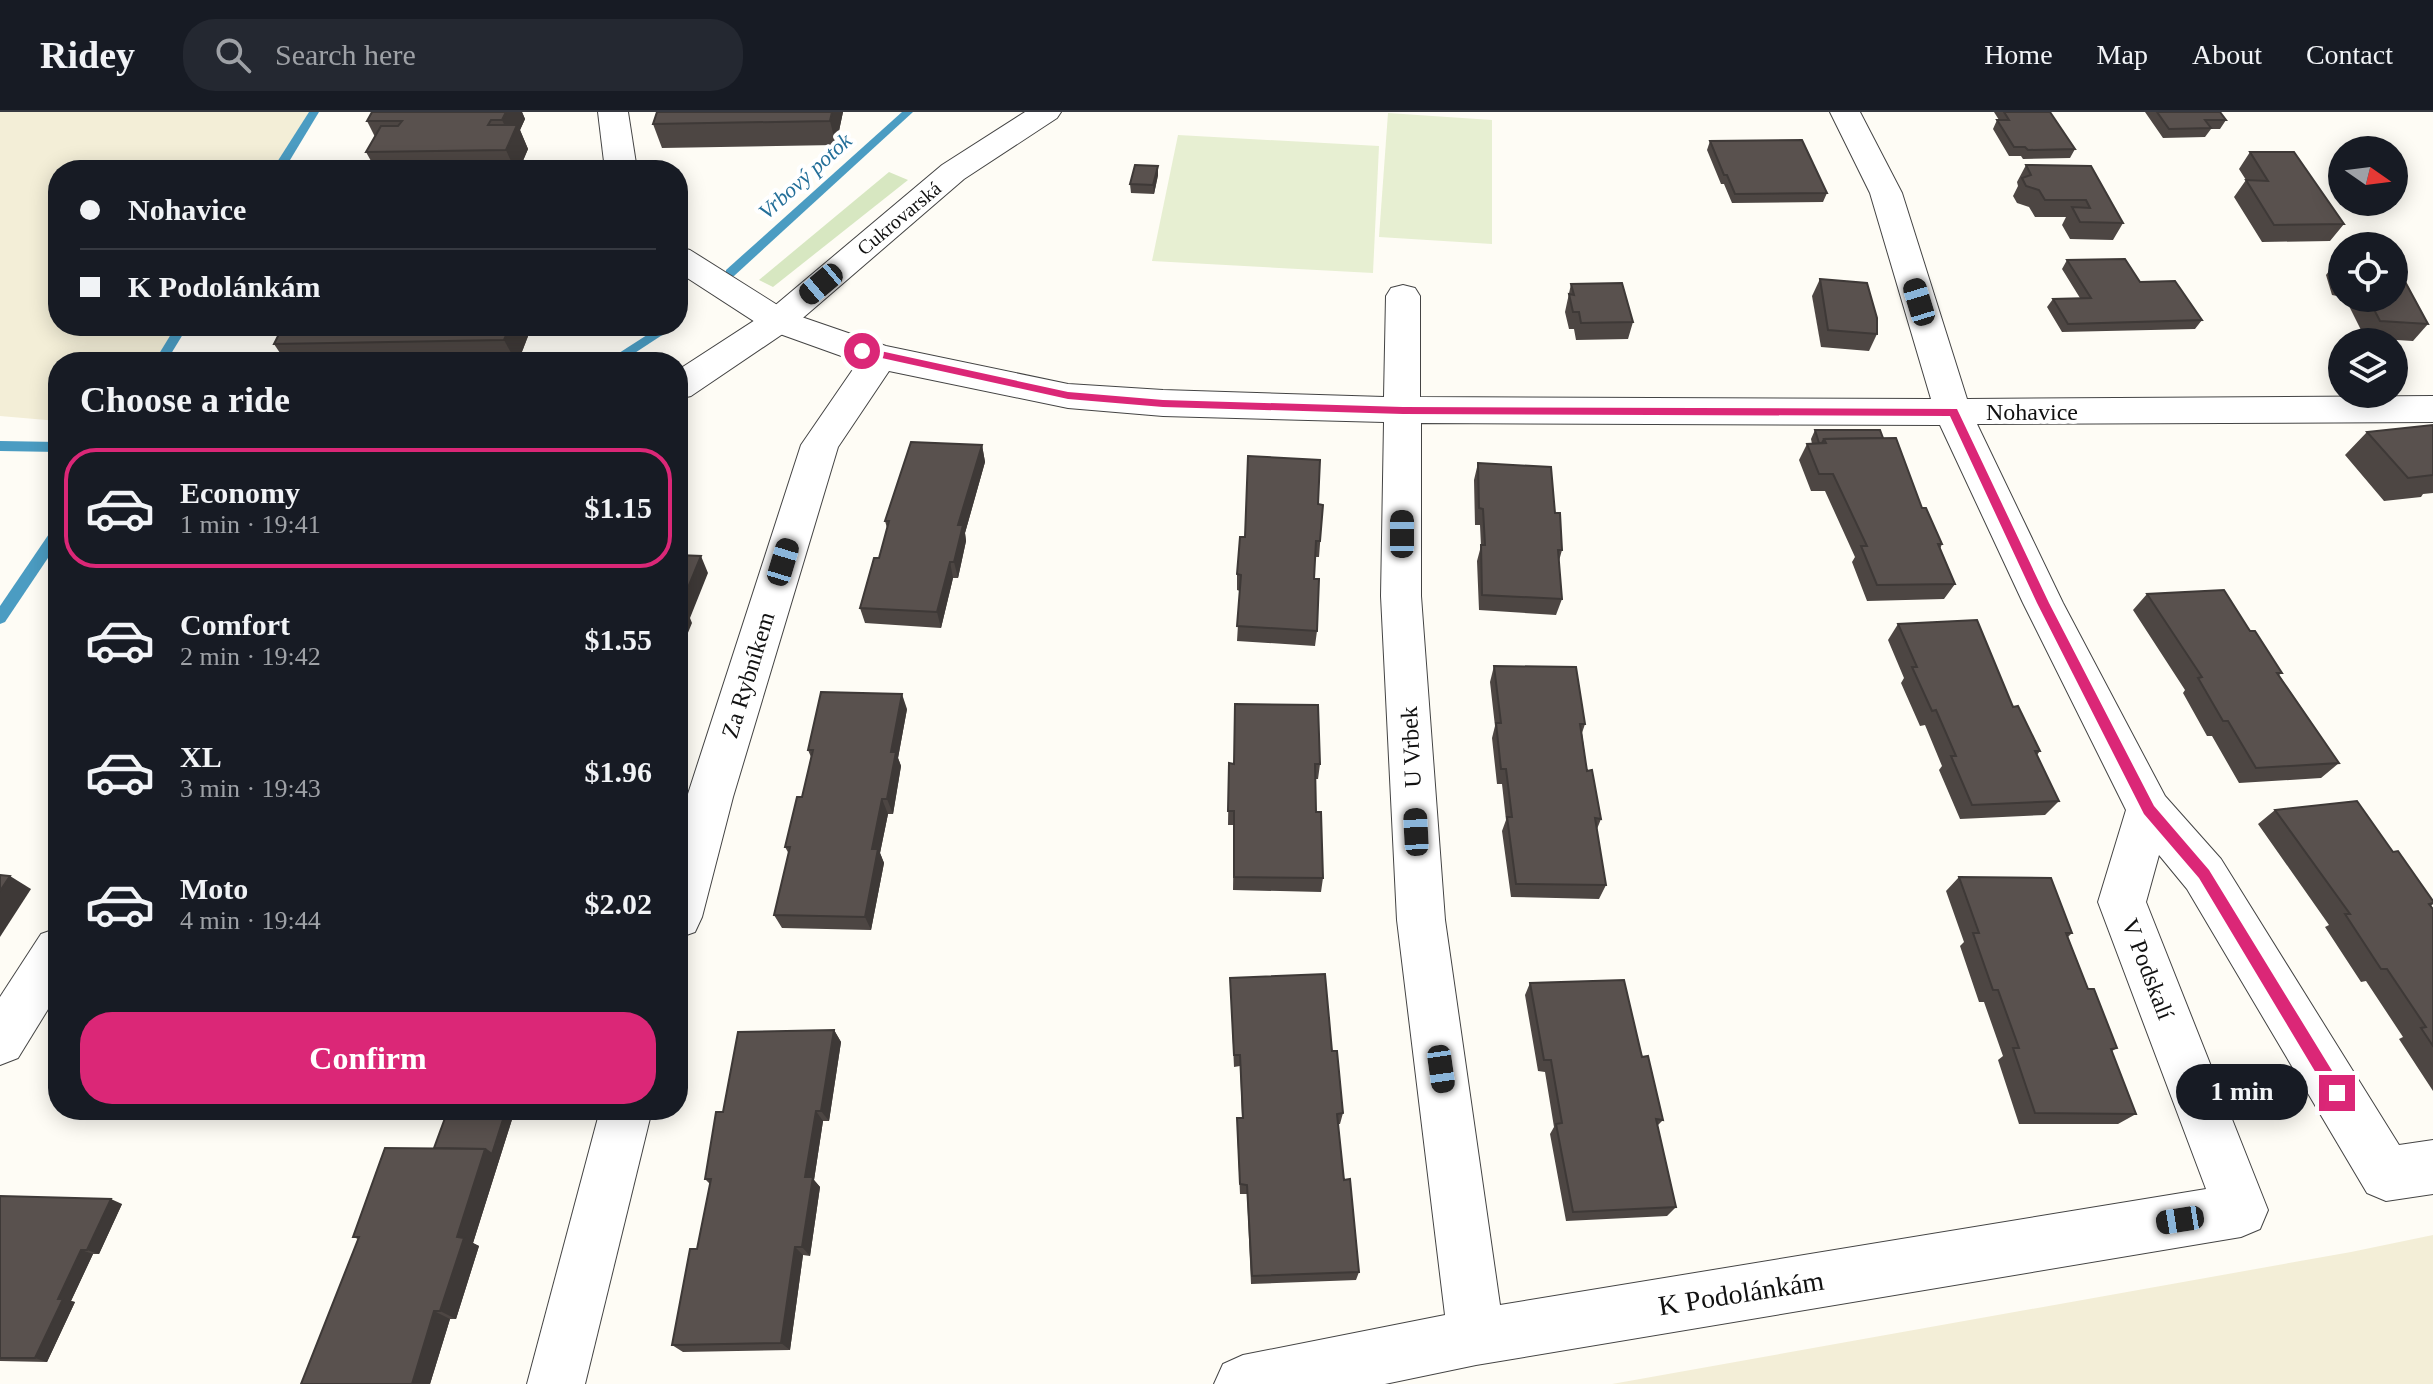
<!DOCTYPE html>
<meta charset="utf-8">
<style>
body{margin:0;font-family:Georgia,serif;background:#242831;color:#f1f3f6;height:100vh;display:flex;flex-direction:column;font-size:30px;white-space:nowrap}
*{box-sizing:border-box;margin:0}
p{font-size:26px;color:#9ea1a6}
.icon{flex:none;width:44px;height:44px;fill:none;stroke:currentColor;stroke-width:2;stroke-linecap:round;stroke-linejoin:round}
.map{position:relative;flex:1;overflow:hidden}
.side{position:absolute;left:48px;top:240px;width:640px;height:768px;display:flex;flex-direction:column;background:#171b24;border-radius:32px;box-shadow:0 4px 20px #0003}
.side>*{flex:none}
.banner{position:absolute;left:48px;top:48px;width:640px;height:176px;border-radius:32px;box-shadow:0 4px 20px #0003;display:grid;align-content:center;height:176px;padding:0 32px;background:#171b24}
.needle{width:52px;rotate:104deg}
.tools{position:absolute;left:2328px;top:24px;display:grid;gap:16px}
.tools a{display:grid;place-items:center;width:80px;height:80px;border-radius:50%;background:#171b24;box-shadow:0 4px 20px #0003;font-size:40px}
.end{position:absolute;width:36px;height:36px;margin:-18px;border:10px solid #db2777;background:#fff;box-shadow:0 0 0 4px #fff}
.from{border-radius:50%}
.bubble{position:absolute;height:56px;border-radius:28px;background:#171b24;box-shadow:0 4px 20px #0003;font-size:26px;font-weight:800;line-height:56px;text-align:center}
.car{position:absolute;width:24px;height:48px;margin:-24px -12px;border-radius:10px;box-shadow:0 0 6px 2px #0007;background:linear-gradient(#222 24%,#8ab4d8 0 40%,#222 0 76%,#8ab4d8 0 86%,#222 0)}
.banner b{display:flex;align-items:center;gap:28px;height:76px;font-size:30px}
.banner b+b{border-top:2px solid #363941}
.banner i{width:20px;height:20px;background:#f1f3f6}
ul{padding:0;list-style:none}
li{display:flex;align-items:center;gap:24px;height:120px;margin:0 16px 12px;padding:0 16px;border:4px solid transparent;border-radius:32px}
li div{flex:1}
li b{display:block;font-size:30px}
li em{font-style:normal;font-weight:800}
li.on{border-color:#db2777}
li>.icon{width:72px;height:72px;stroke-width:1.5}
h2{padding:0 32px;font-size:36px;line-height:96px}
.cta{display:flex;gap:16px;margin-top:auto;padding:16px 32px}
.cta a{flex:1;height:92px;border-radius:32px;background:#db2777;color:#fff;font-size:32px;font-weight:800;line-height:92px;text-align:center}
header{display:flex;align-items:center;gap:48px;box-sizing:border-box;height:112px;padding:0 40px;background:#171b24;border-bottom:2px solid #363941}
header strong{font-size:38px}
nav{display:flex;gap:44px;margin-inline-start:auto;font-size:28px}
.search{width:560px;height:72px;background:#242831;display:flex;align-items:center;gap:20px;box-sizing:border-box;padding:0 28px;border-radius:32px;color:#9ea1a6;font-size:30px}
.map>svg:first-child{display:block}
.farmland{fill:#f3eed7}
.green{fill:#d7e7c1}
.pitch{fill:#e7efd2}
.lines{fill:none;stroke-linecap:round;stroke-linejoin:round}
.stream{fill:#4b9cc2;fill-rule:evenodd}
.minor-casing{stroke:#444;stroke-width:2}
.tertiary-casing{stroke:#444;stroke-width:2}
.minor{fill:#fff;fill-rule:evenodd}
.tertiary{fill:#fff;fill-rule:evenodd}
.wall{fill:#4d4643}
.shaded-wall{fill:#3e3937}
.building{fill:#59514e;stroke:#3e3937;stroke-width:2}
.route{fill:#db2777}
.labels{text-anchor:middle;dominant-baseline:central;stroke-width:8;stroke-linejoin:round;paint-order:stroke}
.far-street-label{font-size:20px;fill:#111;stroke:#fff}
.far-water-label{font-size:22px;font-style:italic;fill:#246f99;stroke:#fff}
.street-label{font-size:24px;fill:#111;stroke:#fff}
.near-street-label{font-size:28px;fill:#111;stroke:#fff}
</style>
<header>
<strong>Ridey</strong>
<div class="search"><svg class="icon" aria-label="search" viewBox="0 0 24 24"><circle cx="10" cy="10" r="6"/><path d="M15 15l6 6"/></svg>Search here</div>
<nav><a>Home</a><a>Map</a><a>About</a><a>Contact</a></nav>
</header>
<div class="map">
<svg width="2433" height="1272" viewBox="0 0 2433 1272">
<rect width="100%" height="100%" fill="#fefcf5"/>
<g class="farmland">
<polygon points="0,0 314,0 278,58 58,58 58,214 183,214 161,250 58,250 58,309 0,304"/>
<polygon points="2433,1123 2433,1272 1612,1272 2351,1140"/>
</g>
<polygon class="green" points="889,60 908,68 773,175 759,168"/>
<g class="pitch">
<polygon points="1388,1 1492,8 1492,132 1379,125"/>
<polygon points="1178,23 1379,34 1373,161 1152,149"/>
</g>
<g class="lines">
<g class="stream">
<polygon points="309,0 319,0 284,58 272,58"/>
<polygon points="902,0 913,0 734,164 726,164 726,158"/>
<polygon points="176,214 188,214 166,250 154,250"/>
<polygon points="661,214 676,214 621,250 605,250"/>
<polygon points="0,329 58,330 58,340 0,339"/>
<polygon points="58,415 58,431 5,510 0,512 0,494 53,416"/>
</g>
<defs>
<g id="minor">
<polygon points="598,0 628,0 637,58 605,58"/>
<path d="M1830,0H1860L1902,81L1967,287L2433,284V310L1977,312L2063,491L2165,684L2221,747L2399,1033L2433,1028V1082L2386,1089L2367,1081L2187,777L2159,743L2146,790L2268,1098L2260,1117L2241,1125L1476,1253L1385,1272H1214L1223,1252L1243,1243L1445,1203L1397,808L1381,484L1384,310L1163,304L1068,296L889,259L838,335L733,685L702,805L695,820L678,826V719L687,685L801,333L858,250L766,217L678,160V135L690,138L790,201L886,234L1068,272L1163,278L1384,285L1386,184L1391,176L1403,173L1415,176L1420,184V285L1931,287L1870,81ZM1421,311L1940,313L2023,491L2126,698L2098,790L2206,1077L1500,1193L1445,808L1421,484Z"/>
<polygon points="58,816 58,881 18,946 0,953 0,885 41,822"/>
<polygon points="600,998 652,998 585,1272 527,1272"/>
</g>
<polygon id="tertiary" points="1025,0 1061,0 1057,6 964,67 790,217 691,284 678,287 678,258 766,201 942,53"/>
</defs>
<use href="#minor" class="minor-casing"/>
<use href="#tertiary" class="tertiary-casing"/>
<use href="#minor" class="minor"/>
<use href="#tertiary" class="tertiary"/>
</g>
<g class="wall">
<polygon points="372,0 522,0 525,7 520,18 528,37 519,58 376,58 366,40 375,25 367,9"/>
<polygon points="657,0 843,0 836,33 662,36 653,12"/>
<polygon points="1994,0 2050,0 2075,37 2070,46 2023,47 2021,44 2009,44 1993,17 1997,8 1999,8"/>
<polygon points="2145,0 2220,0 2226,8 2220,17 2211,17 2205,25 2163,26"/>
<polygon points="1710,29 1827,81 1823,90 1732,91 1724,72 1721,72 1707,38"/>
<polygon points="2250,40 2344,112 2330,129 2262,130 2234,85 2246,68 2239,57"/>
<polygon points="2026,53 2123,111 2113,128 2070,127 2062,113 2066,105 2035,105 2029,95 2017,91 2013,84 2018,74 2017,70"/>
<polygon points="1158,54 1158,63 1154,82 1131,81 1130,72"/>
<polygon points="2339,146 2342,146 2342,185 2332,183 2326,163"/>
<polygon points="2067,148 2202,208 2195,217 2062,220 2047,195 2053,187 2080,186 2062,157"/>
<polygon points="1820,167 1877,222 1869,239 1821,235 1812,184"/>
<polygon points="1571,172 1633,210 1628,227 1576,228 1574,217 1569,217 1565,200"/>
<polygon points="2345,186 2394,186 2428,212 2413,229 2365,226"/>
<polygon points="530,219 518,250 286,250 274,232"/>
<polygon points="2433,313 2433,381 2423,382 2421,385 2384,389 2345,343 2367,320"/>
<polygon points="1815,318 1883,326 1942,432 1940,437 1955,472 1944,487 1867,489 1852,450 1855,445 1825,379 1811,379 1799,348 1807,332 1812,332 1811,327"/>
<polygon points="982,333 985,350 965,421 966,429 958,466 953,466 941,516 865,511 860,496 879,446 887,416 885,409"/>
<polygon points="1478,351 1555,401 1562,438 1559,449 1562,487 1556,503 1479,498 1477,449 1481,434 1480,413 1475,413 1474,368"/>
<polygon points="1318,392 1323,393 1319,445 1315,445 1314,467 1317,519 1315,534 1237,529 1240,479 1237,478 1237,462 1245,425"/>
<polygon points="2147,482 2250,519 2282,561 2279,563 2339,651 2321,666 2239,671 2212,624 2207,624 2183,581 2185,578 2133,498"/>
<polygon points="1898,512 2013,595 2040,639 2037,643 2059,689 2045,703 1960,707 1939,658 1942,654 1925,613 1920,614 1901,571 1904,566 1888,528"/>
<polygon points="1494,554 1585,612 1582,621 1587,659 1601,707 1597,717 1606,773 1599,787 1511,785 1502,719 1506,708 1502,672 1497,672 1492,626 1495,614 1490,570"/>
<polygon points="907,597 898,646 901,654 893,702 888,702 880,741 884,751 871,818 782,816 774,803 789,742 785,735 802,685 811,645 808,638"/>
<polygon points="1229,651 1320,652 1318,667 1315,667 1316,700 1323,766 1321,780 1233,778 1234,713 1228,713"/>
<polygon points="2275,698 2393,740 2433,789 2433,792 2431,794 2433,797 2433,979 2399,927 2403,925 2366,869 2361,870 2325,815 2329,813 2258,712"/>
<polygon points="1959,765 2072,821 2068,825 2088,877 2117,936 2112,939 2136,1002 2118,1012 2019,1012 1998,948 2003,944 1984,890 1979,890 1960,834 1964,830 1946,779"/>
<polygon points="1230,866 1332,939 1343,1001 1340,1012 1338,1012 1344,1068 1359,1160 1356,1168 1251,1172 1247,1082 1240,1082 1237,1016 1237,1006 1242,1006 1240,954 1234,955"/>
<polygon points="1530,871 1642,945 1663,1008 1657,1014 1676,1095 1667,1104 1566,1109 1550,1022 1554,1015 1545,960 1538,959 1525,883"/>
<polygon points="834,918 841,930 829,1009 823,1009 814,1068 820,1075 810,1144 803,1143 790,1238 683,1240 672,1233 697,1137 710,1072 705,1067 723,1000"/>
<polygon points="515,998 473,1131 479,1134 456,1207 450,1207 430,1272 358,1127 353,1125 434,1036"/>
<polygon points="0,1084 122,1092 99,1142 93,1142 71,1189 75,1190 47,1250 0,1249"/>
</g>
<g class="shaded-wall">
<polygon points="506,0 522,0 525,7 520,18 528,37 519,58 515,58 506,38 511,26 502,8"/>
<polygon points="832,0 843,0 836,33 830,9"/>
<polygon points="1158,54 1158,63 1154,82 1153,73"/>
<polygon points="510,214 528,214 530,219 518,250 516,250 504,228"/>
<polygon points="982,333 985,350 965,421 966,429 958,466 954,450 958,413"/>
<polygon points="701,444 708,461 690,506 692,511 678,545 678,509 680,495"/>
<polygon points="950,450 953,466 941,516 937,500"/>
<polygon points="902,582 907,597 898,646 901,654 893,702 887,687 891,640"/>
<polygon points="882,687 888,702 880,741 884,751 871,818 865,805 872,737"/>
<polygon points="10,764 31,777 0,825 0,779"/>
<polygon points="834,918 841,930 829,1009 821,999"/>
<polygon points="506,998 515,998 473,1131 479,1134 456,1207 440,1199 457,1125 485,1037"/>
<polygon points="816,999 823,1009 814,1068 820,1075 810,1144 802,1135 805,1065"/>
<polygon points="111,1087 122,1092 99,1142 87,1138"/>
<polygon points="795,1135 803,1143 790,1238 781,1231"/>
<polygon points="81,1138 93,1142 71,1189 75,1190 47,1250 35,1246 58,1187"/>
<polygon points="434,1199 450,1207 430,1272 412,1272"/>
</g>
<g class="building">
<polygon points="372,0 506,0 502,8 491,8 488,13 517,13 506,38 366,40 381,14 398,14 402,9 367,9"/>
<polygon points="657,0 832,0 830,9 653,12"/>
<polygon points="2004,0 2050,0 2075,37 2028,38 2025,35 2014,35 1997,8 2009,8"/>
<polygon points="2157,0 2220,0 2226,8 2205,8 2211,16 2169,17"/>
<polygon points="1802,28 1827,81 1735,82 1727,63 1724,63 1710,29"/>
<polygon points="2250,40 2294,40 2344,112 2274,113 2246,68 2268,69"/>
<polygon points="1135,53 1158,54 1153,73 1130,72"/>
<polygon points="2026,53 2091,54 2123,111 2080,110 2072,95 2090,96 2086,88 2045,88 2039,78 2026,74 2022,66 2031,63"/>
<polygon points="2125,147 2140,170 2175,169 2202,208 2068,212 2053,187 2091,186 2067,148"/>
<polygon points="2394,152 2396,153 2428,212 2380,209 2368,186 2394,186"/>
<polygon points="1820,167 1867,171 1877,206 1877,222 1828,218"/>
<polygon points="1622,171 1633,210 1581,211 1579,200 1573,200 1569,182 1574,183 1571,172"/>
<polygon points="283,214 510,214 504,228 274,232"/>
<polygon points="2433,313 2433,363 2408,366 2367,320"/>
<polygon points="1815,318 1880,318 1883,326 1824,327 1822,331 1819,331"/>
<polygon points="1896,326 1922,396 1926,396 1942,432 1938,432 1955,472 1877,473 1861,434 1867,434 1833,362 1819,362 1807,332 1826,331 1824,327"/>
<polygon points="911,330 982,333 958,413 963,413 954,450 950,450 937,500 860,496 874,446 879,446 889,409 885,409"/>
<polygon points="1248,344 1320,348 1318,392 1323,393 1320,429 1316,429 1314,467 1319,467 1317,519 1237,514 1241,463 1237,462 1240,425 1245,425"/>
<polygon points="1478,351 1551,355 1555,401 1560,401 1562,438 1558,438 1562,487 1482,483 1481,433 1485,433 1483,397 1479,396"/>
<polygon points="678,443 701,444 680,495 684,495 678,509"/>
<polygon points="2224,478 2250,519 2255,519 2282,561 2277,561 2339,651 2256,656 2228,609 2223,609 2198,566 2202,565 2147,482"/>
<polygon points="1977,508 2013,595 2018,594 2040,639 2035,639 2059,689 1972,693 1951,644 1956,644 1936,598 1932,599 1912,555 1917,555 1898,512"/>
<polygon points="1494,554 1576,555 1585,612 1580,612 1587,659 1592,658 1601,707 1595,706 1606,773 1516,772 1507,705 1512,705 1506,657 1501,657 1496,611 1501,611"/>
<polygon points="821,580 902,582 891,640 896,640 887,687 882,687 872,737 878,737 865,805 774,803 790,735 785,735 797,685 802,685 813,638 808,638"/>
<polygon points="1235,592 1318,593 1320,652 1315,652 1316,700 1321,700 1323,766 1234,765 1234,699 1228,699 1229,651 1234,652"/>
<polygon points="2357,689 2393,740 2398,739 2433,789 2433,791 2429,792 2433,797 2433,934 2421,916 2426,915 2387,857 2381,857 2345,802 2350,802 2275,698"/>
<polygon points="0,763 10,764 0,779"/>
<polygon points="1959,765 2051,766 2072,821 2066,821 2088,877 2094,877 2117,936 2111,937 2136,1002 2035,1001 2013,936 2019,936 1998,878 1993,878 1973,821 1979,821"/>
<polygon points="1325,862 1332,939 1337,939 1343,1001 1337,1002 1344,1068 1350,1067 1359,1160 1252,1164 1247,1073 1240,1072 1237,1006 1243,1006 1240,943 1234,943 1230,866"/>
<polygon points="1624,868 1642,945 1648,944 1663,1008 1656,1007 1676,1095 1573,1100 1556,1012 1562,1011 1551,948 1544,948 1530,871"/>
<polygon points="834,918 821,999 816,999 805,1065 813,1065 802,1135 795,1135 781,1231 672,1233 690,1137 697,1137 711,1067 705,1067 716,1000 723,1000 738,920"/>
<polygon points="448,998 506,998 492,1042 485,1037 434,1036"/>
<polygon points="385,1036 485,1037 457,1125 464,1126 440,1199 434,1199 412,1272 301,1272 359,1125 353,1125"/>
<polygon points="0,1084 111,1087 87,1138 81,1138 58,1187 63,1187 35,1246 0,1246"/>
</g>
<polygon class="route" points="862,235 1068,280 1163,288 1403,295 1957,297 2049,491 2154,694 2209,758 2342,975 2342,986 2331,986 2199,766 2144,702 2037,491 1950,304 1403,302 1163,295 1068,287 859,241 857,239"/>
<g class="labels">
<g class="far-street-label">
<text transform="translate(899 106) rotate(-40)">Cukrovarská</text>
</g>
<g class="far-water-label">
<text transform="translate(805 64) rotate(-42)">Vrbový potok</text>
</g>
<g class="street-label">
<text x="2032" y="300">Nohavice</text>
<text transform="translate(748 563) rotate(-73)">Za Rybníkem</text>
<text transform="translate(1411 635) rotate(-93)">U Vrbek</text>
<text transform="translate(2148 857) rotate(69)">V Podskalí</text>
</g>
<g class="near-street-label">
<text transform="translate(1741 1181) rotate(-9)">K Podolánkám</text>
</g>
</g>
</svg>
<div class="tools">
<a><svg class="needle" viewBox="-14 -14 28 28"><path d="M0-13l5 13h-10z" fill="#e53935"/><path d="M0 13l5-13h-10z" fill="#9ea1a6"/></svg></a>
<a><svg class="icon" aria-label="locate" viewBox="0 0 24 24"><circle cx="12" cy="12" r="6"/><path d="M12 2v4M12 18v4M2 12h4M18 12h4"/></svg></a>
<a><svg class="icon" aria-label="layers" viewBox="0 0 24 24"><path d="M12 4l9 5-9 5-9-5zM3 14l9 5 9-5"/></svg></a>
</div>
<i class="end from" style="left:862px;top:239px"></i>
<i class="end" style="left:2337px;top:981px"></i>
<div class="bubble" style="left:2176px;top:952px;width:132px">1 min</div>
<i class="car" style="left:821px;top:172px;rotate:230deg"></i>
<i class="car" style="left:1919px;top:190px;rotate:343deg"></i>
<i class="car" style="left:1402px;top:422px;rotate:0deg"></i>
<i class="car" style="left:783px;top:450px;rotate:17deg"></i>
<i class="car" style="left:1416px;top:720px;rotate:357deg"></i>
<i class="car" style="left:1441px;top:957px;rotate:172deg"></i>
<i class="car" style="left:2180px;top:1108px;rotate:261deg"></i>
<div class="banner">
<b><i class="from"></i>Nohavice</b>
<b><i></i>K Podolánkám</b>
</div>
<section class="side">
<h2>Choose a ride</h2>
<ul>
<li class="on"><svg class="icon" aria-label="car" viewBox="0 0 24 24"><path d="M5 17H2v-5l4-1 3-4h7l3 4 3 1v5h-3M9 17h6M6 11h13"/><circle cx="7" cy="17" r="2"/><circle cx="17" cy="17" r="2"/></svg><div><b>Economy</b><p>1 min · 19:41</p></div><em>$1.15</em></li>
<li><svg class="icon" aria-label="car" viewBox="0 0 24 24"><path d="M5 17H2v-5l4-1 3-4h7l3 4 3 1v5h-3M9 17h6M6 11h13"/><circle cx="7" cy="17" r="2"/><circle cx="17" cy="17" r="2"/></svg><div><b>Comfort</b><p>2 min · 19:42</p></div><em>$1.55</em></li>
<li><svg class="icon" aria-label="car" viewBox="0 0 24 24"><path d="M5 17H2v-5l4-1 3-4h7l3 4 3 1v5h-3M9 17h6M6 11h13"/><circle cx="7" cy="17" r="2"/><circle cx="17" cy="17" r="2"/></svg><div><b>XL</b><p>3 min · 19:43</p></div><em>$1.96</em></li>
<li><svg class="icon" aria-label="car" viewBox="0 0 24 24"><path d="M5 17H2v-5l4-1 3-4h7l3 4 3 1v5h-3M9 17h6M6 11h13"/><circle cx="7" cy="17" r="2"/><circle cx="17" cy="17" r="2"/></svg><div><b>Moto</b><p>4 min · 19:44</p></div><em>$2.02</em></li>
</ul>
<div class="cta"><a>Confirm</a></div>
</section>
</div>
